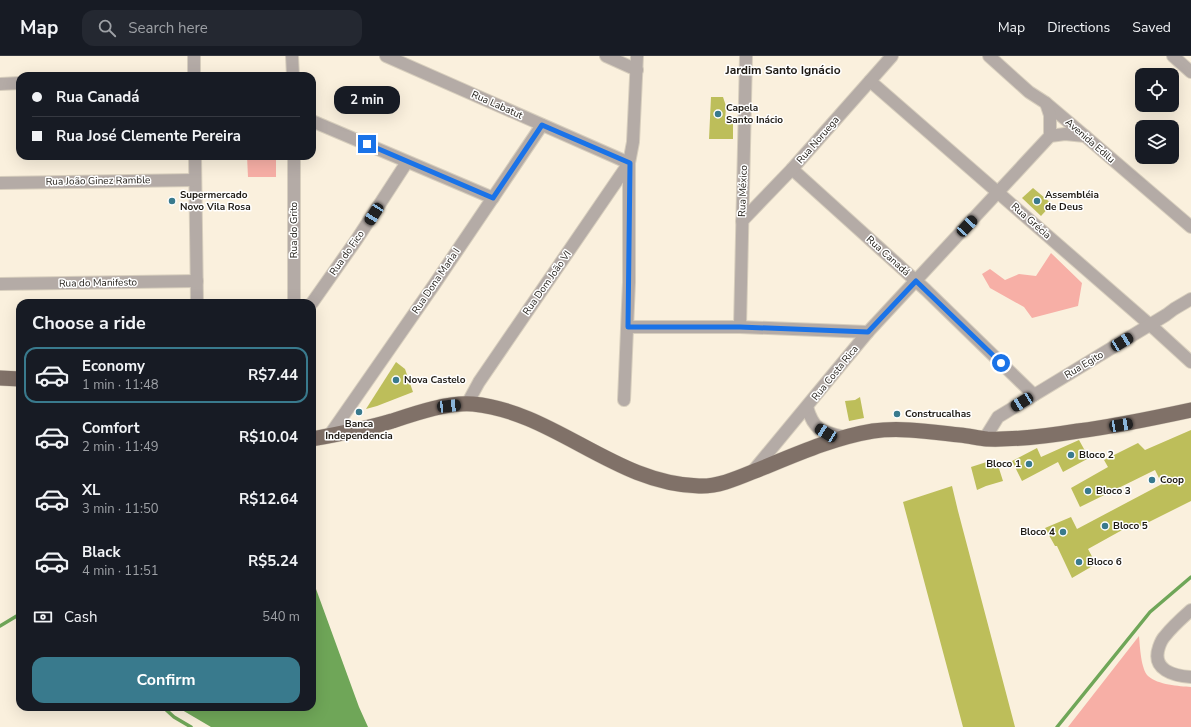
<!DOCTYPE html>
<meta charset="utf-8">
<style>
body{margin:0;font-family:"Nunito Sans",sans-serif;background:#242831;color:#f1f3f6;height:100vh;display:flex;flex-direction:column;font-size:15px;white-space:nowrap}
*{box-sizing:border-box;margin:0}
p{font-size:13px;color:#9ea1a6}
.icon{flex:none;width:22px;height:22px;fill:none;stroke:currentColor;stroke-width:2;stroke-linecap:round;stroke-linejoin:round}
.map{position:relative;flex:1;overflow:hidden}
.sheet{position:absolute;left:16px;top:243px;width:300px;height:412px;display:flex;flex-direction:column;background:#171b24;border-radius:12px;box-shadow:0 4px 16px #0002}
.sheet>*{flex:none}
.top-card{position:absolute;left:16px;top:16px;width:300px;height:88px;border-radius:12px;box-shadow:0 4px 16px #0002;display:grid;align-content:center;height:88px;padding:0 16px;background:#171b24}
.fabs{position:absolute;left:1135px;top:12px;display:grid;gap:8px}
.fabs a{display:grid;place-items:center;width:44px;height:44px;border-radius:8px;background:#171b24;box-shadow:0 4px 16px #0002;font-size:20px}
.end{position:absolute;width:18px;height:18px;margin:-9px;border:5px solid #1a73e8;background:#fff;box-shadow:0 0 0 2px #fff}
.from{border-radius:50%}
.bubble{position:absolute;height:28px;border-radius:12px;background:#171b24;box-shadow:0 4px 16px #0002;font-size:13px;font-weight:700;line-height:28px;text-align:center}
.car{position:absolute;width:12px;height:24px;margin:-12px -6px;border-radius:5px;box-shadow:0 0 3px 1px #0007;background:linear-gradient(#222 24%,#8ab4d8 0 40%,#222 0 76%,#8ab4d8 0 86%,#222 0)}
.top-card b{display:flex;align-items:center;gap:14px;height:38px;font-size:15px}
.top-card b+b{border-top:1px solid #363941}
.top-card i{width:10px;height:10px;background:#f1f3f6}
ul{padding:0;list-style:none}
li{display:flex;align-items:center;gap:12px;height:56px;margin:0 8px 6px;padding:0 8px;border:2px solid transparent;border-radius:12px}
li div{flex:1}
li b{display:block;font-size:15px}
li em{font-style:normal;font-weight:700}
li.selected{border-color:#397a8d}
li>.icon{width:36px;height:36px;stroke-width:1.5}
h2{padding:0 16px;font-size:18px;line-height:48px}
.pay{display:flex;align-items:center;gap:10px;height:44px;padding:0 16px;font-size:15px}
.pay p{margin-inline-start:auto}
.button{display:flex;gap:8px;margin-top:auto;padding:8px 16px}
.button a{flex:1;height:46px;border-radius:12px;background:#397a8d;color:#fff;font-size:16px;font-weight:700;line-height:46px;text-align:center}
header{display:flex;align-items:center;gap:24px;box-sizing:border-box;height:56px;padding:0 20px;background:#171b24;border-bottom:1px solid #363941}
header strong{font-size:19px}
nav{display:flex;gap:22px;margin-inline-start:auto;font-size:14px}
.search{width:280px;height:36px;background:#242831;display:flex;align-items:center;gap:10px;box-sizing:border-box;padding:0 14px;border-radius:12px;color:#9ea1a6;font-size:15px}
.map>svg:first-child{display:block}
.green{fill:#f7afa6}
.water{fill:#6fa658}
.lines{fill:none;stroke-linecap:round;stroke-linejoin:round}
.stream{stroke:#6fa658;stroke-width:3.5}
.building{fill:#bdbe5a}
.minor-casing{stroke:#d7cebd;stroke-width:14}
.major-casing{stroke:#d7cebd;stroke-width:16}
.minor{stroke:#b4aba6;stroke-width:12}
.major{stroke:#807168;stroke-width:15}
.route{stroke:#1a73e8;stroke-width:5}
.poi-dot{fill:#397a8d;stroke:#fff;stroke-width:1.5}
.labels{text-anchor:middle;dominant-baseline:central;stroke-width:3;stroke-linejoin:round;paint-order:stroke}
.street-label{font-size:10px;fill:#1e1a14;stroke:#fff}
.poi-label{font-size:10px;font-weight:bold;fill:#1e1a14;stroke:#fff;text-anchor:start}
.quarter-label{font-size:12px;font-weight:bold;fill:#1e1a14;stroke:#fff}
</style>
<header>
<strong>Map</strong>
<div class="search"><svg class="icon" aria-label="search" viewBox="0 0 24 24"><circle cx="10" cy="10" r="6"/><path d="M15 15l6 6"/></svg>Search here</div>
<nav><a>Map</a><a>Directions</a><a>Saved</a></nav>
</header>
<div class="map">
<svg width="1191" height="671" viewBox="0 0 1191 671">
<rect width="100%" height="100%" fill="#faf0dd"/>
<g class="green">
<polygon points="247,100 276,100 276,121 248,121"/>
<polygon points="1051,197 1082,227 1078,250 1032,262 1024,251 990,232 982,218 990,213 1005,224 1019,218 1036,220"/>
<path d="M1139,580C1140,591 1141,613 1148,620C1158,629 1179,630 1191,631V671H1068Z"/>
</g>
<polygon class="water" points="312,522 359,651 368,671 211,671 177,651 312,651"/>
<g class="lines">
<g class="stream">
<polyline points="0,570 20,558"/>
<polyline points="163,651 174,661 191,671"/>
<polyline points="1057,671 1150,556 1191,521"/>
</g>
</g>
<g class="building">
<polygon points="711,41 723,41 726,50 725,66 733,65 733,83 709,83"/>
<polygon points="1033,132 1052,148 1041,160 1022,142"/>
<polygon points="396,306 405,313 413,336 377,350 366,353"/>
<polygon points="860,341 864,362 849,365 845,345 855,344"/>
<polygon points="1191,374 1191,445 1135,473 1133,468 1088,493 1096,508 1072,522 1057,490 1055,490 1045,472 1071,461 1077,473 1162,428 1155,414 1080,451 1071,432 1108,411 1104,404 1138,387 1145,394"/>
<polygon points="1079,384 1089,402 1063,416 1058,406 1022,425 1012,405 1037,392 1041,401"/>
<polygon points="996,403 1003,425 986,430 977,434 971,411"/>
<polygon points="952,430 958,455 1015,671 963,671 903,446"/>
</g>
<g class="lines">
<defs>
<g id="minor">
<polyline points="194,0 194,20"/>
<polyline points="292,0 293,20"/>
<polyline points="386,0 629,107 479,326 467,348"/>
<polyline points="606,0 637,14"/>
<polyline points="989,0 1029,36 1046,47 1085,80 1191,171"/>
<polyline points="1173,0 1191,16"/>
<polyline points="870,25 1157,275 1191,306"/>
<polyline points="0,28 20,27"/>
<polyline points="1046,47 1050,59 1050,80"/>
<polyline points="312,65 493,142"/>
<polyline points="195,100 197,247"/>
<polyline points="792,113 926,234 1034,339"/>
<polyline points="0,127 195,124"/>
<polyline points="742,165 792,113 892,0"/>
<polyline points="0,228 197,225"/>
<polyline points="294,247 294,100"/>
<polyline points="312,247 357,183 407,106"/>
<polyline points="628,271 740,271 868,276"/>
<polyline points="740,271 746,0"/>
<polyline points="624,344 629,226 629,107 633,86 637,0"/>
<path d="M807,351C814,375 822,376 845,381"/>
<polyline points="329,380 434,229 542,69"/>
<polyline points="985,382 998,361 1166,259 1174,253 1191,243"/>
<polyline points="753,415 868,276 1050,80 1065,78 1085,80"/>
<path d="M1191,554C1182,562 1172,571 1165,580C1162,583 1160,588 1159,591C1151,614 1174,620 1191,621"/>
</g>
<g id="major">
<polyline points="0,322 20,323"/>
<path d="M312,383C339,378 366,373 392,365C416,357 448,346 473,348C555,356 615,428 699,430C721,431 744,419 765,411C799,397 836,381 873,375C901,371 932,376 960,379C969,380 978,382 987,383C1018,384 1048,380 1078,375C1116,370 1154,362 1191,354"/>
</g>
</defs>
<use href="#minor" class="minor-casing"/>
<use href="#major" class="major-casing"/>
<use href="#minor" class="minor"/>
<use href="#major" class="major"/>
</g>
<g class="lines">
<polyline class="route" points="367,88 493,142 542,69 630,107 628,271 740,271 868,276 916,225 1001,307"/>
</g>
<g class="poi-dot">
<circle cx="718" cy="58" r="4"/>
<circle cx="172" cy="145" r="4"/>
<circle cx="1037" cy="145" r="4"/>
<circle cx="396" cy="324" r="4"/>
<circle cx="359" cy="356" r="4"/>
<circle cx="897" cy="358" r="4"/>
<circle cx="1071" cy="399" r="4"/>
<circle cx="1029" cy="408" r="4"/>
<circle cx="1152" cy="424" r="4"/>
<circle cx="1088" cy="435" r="4"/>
<circle cx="1105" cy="470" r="4"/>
<circle cx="1063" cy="476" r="4"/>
<circle cx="1079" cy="506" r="4"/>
</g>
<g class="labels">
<g class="street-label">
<text transform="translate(497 49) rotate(24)">Rua Labatut</text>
<text transform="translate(818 84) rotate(-49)">Rua Noruega</text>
<text transform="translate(1090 85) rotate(41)">Avenida Edilu</text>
<text transform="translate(98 125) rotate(-1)">Rua João Ginez Ramble</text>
<text transform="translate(743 135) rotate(-88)">Rua México</text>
<text transform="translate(1031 165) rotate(41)">Rua Grécia</text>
<text transform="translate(294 174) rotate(-90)">Rua do Grito</text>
<text transform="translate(347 197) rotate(-55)">Rua do Fico</text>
<text transform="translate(888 200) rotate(42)">Rua Canadá</text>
<text transform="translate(436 225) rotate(-56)">Rua Dona Maria I</text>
<text transform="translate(98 227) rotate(-1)">Rua do Manifesto</text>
<text transform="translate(547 227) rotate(-55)">Rua Dom João VI</text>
<text transform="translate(1084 309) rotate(-31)">Rua Egito</text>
<text transform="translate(835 317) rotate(-51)">Rua Costa Rica</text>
</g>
<g class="poi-label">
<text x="726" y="52">Capela<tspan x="726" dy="12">Santo Inácio</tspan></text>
<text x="180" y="139">Supermercado<tspan x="180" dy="12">Novo Vila Rosa</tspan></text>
<text x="1045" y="139">Assembléia<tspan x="1045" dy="12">de Deus</tspan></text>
<text x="404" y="324">Nova Castelo</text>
<text x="905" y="358">Construcalhas</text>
<text x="359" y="368" text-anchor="middle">Banca<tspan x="359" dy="12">Independencia</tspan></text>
<text x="1079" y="399">Bloco 2</text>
<text x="1021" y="408" text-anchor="end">Bloco 1</text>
<text x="1160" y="424">Coop</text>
<text x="1096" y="435">Bloco 3</text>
<text x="1113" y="470">Bloco 5</text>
<text x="1055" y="476" text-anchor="end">Bloco 4</text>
<text x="1087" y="506">Bloco 6</text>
</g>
<g class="quarter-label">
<text x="783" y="14">Jardim Santo Ignácio</text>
</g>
</g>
</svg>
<div class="fabs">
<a><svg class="icon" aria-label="locate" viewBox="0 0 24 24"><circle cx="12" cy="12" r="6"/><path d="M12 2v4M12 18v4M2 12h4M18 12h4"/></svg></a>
<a><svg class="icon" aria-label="layers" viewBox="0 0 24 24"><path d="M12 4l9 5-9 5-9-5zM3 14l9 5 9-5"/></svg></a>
</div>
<i class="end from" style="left:1001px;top:307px"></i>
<i class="end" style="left:367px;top:88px"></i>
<div class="bubble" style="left:334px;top:30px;width:66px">2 min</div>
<i class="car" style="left:374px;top:158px;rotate:213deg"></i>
<i class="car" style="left:967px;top:170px;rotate:43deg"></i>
<i class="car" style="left:1122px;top:286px;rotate:59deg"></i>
<i class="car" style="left:1022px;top:346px;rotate:238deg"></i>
<i class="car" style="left:449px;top:350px;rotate:84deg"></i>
<i class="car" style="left:1121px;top:369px;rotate:81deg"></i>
<i class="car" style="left:826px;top:377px;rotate:302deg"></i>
<div class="top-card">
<b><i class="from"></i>Rua Canadá</b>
<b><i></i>Rua José Clemente Pereira</b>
</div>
<section class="sheet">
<h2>Choose a ride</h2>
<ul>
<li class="selected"><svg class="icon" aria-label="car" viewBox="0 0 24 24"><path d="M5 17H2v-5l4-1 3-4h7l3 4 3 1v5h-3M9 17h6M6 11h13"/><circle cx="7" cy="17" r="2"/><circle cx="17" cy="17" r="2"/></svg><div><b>Economy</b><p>1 min · 11:48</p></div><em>R$7.44</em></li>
<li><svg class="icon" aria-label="car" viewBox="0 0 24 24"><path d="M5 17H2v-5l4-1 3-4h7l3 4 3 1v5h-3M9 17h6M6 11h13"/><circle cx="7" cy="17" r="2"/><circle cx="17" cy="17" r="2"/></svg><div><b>Comfort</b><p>2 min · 11:49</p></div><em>R$10.04</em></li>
<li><svg class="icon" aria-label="car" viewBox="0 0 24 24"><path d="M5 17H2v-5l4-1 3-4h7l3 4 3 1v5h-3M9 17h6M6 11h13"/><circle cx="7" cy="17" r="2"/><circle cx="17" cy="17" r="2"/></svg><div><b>XL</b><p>3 min · 11:50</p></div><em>R$12.64</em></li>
<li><svg class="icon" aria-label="car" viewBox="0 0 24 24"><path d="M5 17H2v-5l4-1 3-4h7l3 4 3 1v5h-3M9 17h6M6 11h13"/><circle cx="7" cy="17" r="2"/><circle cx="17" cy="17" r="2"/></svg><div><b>Black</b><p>4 min · 11:51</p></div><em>R$5.24</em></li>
</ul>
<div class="pay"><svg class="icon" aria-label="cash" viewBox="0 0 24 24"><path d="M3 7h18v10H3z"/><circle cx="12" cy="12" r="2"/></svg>Cash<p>540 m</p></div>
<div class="button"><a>Confirm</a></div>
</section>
</div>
